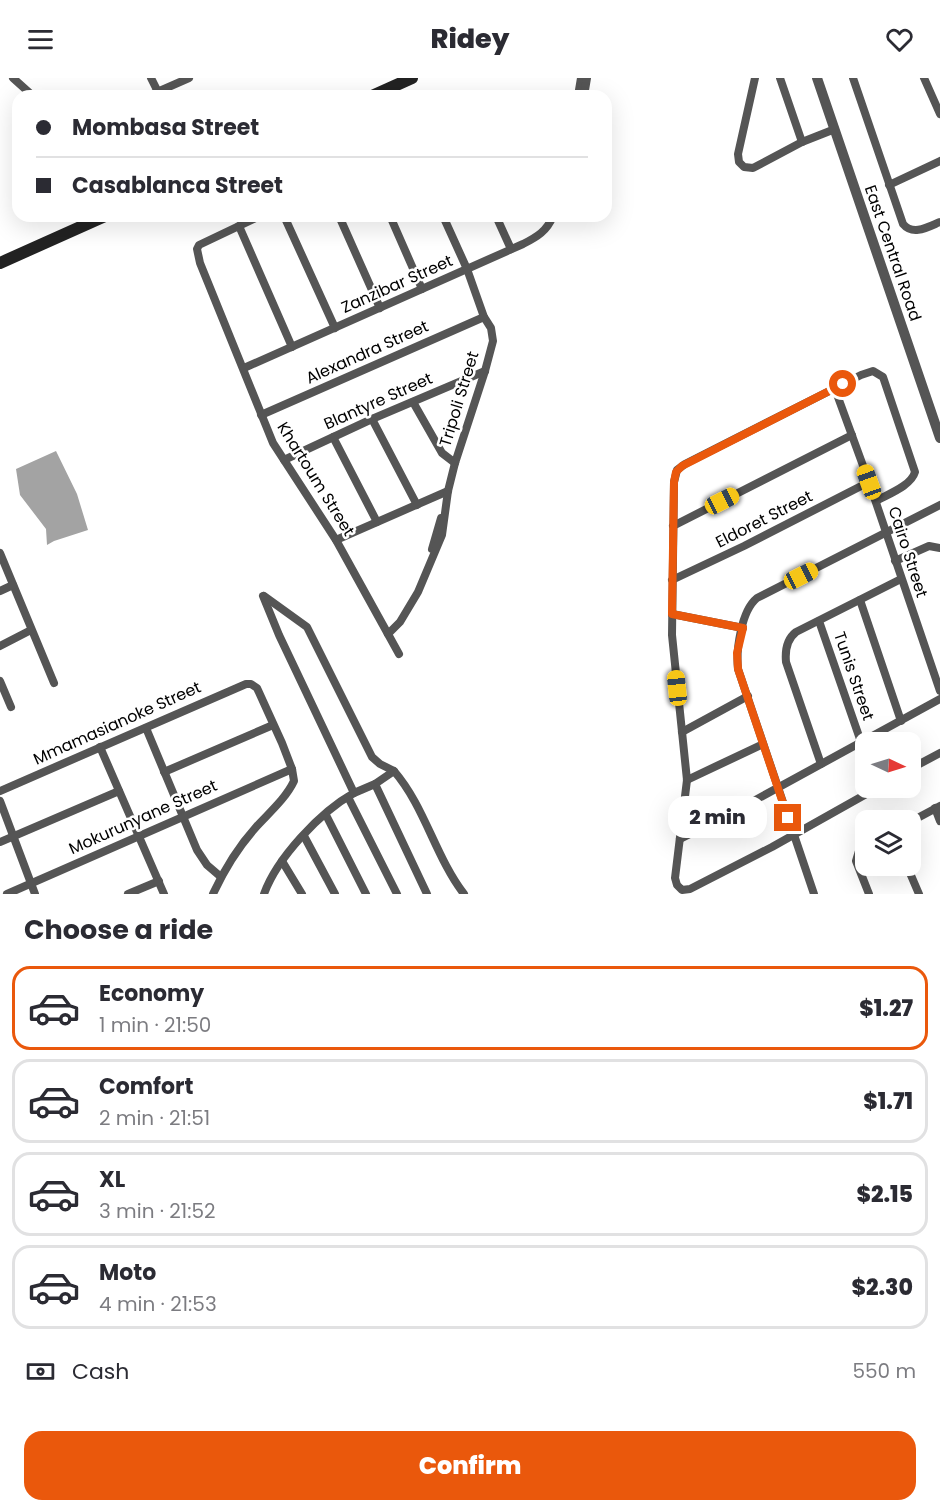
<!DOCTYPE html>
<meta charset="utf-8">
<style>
body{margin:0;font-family:Poppins,sans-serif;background:#f7f7f7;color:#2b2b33;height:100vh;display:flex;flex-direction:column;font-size:22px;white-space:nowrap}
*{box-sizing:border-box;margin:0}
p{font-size:20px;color:#7c7c81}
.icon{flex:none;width:33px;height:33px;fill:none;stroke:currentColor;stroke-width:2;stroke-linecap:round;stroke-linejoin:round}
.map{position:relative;height:816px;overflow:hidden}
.panel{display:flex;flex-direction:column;background:#fff;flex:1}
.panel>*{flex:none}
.banner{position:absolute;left:12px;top:12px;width:600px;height:132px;border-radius:18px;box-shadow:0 6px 24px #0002;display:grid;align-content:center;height:132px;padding:0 24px;background:#fff}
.needle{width:39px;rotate:94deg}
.fabs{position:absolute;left:855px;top:654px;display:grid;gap:12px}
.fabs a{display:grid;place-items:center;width:66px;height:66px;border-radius:12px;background:#fff;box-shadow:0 6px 24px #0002;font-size:30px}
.end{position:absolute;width:27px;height:27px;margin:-14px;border:8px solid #ea580c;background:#fff;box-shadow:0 0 0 3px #fff}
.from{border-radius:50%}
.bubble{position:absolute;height:42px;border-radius:18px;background:#fff;box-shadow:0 6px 24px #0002;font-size:20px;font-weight:800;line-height:42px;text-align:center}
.car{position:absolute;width:18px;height:36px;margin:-18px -9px;border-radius:8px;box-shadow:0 0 4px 2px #0007;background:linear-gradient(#f5c518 24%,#345 0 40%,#f5c518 0 76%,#345 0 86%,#f5c518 0)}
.banner b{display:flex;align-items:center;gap:21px;height:57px;font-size:22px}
.banner b+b{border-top:2px solid #e1e1e2}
.banner i{width:15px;height:15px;background:#2b2b33}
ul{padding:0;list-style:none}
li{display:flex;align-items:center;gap:18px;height:84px;margin:0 12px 9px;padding:0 12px;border:3px solid #e1e1e2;border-radius:18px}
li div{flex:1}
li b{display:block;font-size:22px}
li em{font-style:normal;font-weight:800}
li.current{border-color:#ea580c}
li>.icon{width:54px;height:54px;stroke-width:1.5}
h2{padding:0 24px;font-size:27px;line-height:72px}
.pay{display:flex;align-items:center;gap:15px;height:66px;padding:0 24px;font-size:22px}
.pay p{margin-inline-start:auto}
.cta{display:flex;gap:12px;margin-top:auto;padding:12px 24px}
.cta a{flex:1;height:69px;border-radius:18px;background:#ea580c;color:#fff;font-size:24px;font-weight:800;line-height:69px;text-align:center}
header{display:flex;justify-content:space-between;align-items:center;height:78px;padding:0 24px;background:#fff;font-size:27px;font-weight:800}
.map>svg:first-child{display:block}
.water{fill:#a3a3a3}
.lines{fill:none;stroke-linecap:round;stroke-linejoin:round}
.minor{stroke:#555;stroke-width:8}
.tertiary{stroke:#555;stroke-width:10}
.secondary{stroke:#222;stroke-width:12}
.route{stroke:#ea580c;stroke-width:8}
.labels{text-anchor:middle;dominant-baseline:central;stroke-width:5;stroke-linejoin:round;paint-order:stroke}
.street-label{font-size:16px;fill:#000;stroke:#fff}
</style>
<header><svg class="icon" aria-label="menu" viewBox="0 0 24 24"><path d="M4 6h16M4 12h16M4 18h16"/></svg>Ridey<svg class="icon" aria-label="heart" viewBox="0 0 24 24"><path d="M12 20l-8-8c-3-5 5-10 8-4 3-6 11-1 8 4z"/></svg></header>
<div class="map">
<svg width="940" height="816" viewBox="0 0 940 816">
<rect width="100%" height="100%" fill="#fff"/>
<polygon class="water" points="56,373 77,416 88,452 54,463 47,467 46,451 20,417 16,391"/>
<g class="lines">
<g class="minor">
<polyline points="13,0 33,18"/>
<polyline points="151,0 158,14"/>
<polyline points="755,0 738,76 739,84 744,89 753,90 802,64 835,51"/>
<polyline points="780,0 802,64"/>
<path d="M853,0L903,146C913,158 928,149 940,144"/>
<polyline points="924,0 940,36"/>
<polyline points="148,18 189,0"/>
<polyline points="578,18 581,0"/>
<polyline points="584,18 587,0"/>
<polyline points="889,107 940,83"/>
<polyline points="260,138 199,167 197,171 200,185 273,365 336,462 399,576"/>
<polyline points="284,138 335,250"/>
<polyline points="339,138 380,230"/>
<polyline points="390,138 422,211"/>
<polyline points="496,138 511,171"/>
<polyline points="239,148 292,269"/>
<path d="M244,290L523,166C537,159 547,153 553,138"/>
<polyline points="835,311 869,404 940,613"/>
<polyline points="413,324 442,375 455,385"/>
<polyline points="261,337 484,239"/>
<polyline points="372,341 417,427"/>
<polyline points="333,359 377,444"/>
<polyline points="284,382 372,341 485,293"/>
<path d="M876,423C888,416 911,408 915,394L883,299L873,293L861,297L685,386L677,392L674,404L672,557L687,702L675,800L677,807L682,812L690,811L772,769L877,710"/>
<polyline points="673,448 852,357"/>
<polyline points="336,462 448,413"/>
<polyline points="432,471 441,440"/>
<polyline points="0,475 54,605"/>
<polyline points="895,483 929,468 940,470"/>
<polyline points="672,502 744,468 869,404"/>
<polyline points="0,513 13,507"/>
<path d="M263,518L279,557L354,715C320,734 277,780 264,816"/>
<polyline points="264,518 307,549 372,679 380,686 394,693"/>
<polyline points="860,522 901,643"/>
<polyline points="672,536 743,550"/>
<polyline points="819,543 861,664"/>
<polyline points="388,556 400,544 418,514 442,457 448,413 455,385 485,293 493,263 491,250 484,239 467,191 443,138"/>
<polyline points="0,568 31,552"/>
<polyline points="0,603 11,629"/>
<polyline points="146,650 197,772 207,787 221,799"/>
<polyline points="682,654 748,618"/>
<polyline points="100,669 164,816"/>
<path d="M821,686L786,584C785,573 787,561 796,554L901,501"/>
<polyline points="910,691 940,675"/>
<polyline points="164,694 273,647"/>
<polyline points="687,702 763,666"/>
<polyline points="375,706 427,816"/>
<path d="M0,713L246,606H251L257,610L282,665L292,691L294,703C286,720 270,734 257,748C239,768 224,792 213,816"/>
<path d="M354,715L375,706L394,693C425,729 435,778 464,816"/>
<polyline points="348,719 397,816"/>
<polyline points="0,723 35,816"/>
<polyline points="935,730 940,743"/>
<polyline points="326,737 366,816"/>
<polyline points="910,744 940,728"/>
<polyline points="304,758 335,816"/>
<polyline points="680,761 728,737 940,621"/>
<polyline points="0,764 119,713"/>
<polyline points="866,768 859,773 856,783 869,816"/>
<polyline points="282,783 302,816"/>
<polyline points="907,788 919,816"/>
<polyline points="7,816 292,691"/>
<polyline points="128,816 159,803"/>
<path d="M814,816L738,591C736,572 741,533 757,520L940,427"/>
</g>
<polyline class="tertiary" points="817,0 940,360"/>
<g class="secondary">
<polyline points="372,18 412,0"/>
<polyline points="0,185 105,138"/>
</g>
</g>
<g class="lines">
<polyline class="route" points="788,740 738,591 737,575 743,550 672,536 674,404 676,394 682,388 843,306"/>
</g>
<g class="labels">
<g class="street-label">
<text transform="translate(893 175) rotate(71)">East Central Road</text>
<text transform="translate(397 206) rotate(-24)">Zanzibar Street</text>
<text transform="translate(367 274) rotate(-24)">Alexandra Street</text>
<text transform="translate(459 321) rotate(-73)">Tripoli Street</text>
<text transform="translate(378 323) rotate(-24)">Blantyre Street</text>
<text transform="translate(316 401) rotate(58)">Khartoum Street</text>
<text transform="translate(764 441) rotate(-27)">Eldoret Street</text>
<text transform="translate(908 474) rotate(72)">Cairo Street</text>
<text transform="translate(854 598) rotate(71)">Tunis Street</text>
<text transform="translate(117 645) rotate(-24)">Mmamasianoke Street</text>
<text transform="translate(143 739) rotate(-24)">Mokurunyane Street</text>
</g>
</g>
</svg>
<div class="fabs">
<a><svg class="needle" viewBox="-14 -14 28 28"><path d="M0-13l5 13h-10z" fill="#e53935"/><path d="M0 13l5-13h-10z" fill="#7c7c81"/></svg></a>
<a><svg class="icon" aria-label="layers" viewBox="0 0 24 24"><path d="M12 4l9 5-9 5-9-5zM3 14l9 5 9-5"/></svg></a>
</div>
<i class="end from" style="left:843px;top:306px"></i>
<i class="end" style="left:788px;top:740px"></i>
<div class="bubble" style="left:668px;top:718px;width:99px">2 min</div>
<i class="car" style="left:869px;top:404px;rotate:340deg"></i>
<i class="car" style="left:722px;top:423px;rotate:63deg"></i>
<i class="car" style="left:801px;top:498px;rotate:63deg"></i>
<i class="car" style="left:677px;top:610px;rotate:354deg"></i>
<div class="banner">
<b><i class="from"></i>Mombasa Street</b>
<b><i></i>Casablanca Street</b>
</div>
</div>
<section class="panel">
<h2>Choose a ride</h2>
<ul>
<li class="current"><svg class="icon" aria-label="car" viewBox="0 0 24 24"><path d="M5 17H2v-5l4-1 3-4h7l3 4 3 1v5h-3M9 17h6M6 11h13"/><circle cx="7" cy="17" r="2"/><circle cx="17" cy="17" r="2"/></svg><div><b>Economy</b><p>1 min · 21:50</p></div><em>$1.27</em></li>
<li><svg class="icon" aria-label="car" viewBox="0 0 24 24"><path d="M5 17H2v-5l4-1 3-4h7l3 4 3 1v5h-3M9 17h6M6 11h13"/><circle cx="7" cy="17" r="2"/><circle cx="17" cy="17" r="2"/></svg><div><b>Comfort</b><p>2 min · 21:51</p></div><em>$1.71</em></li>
<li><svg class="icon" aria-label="car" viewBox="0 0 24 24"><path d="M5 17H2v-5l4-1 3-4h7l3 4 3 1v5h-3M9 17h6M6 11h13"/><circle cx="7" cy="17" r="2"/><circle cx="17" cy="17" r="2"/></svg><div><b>XL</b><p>3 min · 21:52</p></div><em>$2.15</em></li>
<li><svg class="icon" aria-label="car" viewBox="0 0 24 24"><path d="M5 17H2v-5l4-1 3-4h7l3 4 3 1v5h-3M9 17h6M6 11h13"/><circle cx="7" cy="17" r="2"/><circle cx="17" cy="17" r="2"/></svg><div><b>Moto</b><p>4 min · 21:53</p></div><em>$2.30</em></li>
</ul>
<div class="pay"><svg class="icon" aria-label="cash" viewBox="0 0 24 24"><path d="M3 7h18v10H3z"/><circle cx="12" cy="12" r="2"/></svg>Cash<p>550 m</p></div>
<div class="cta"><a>Confirm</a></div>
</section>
